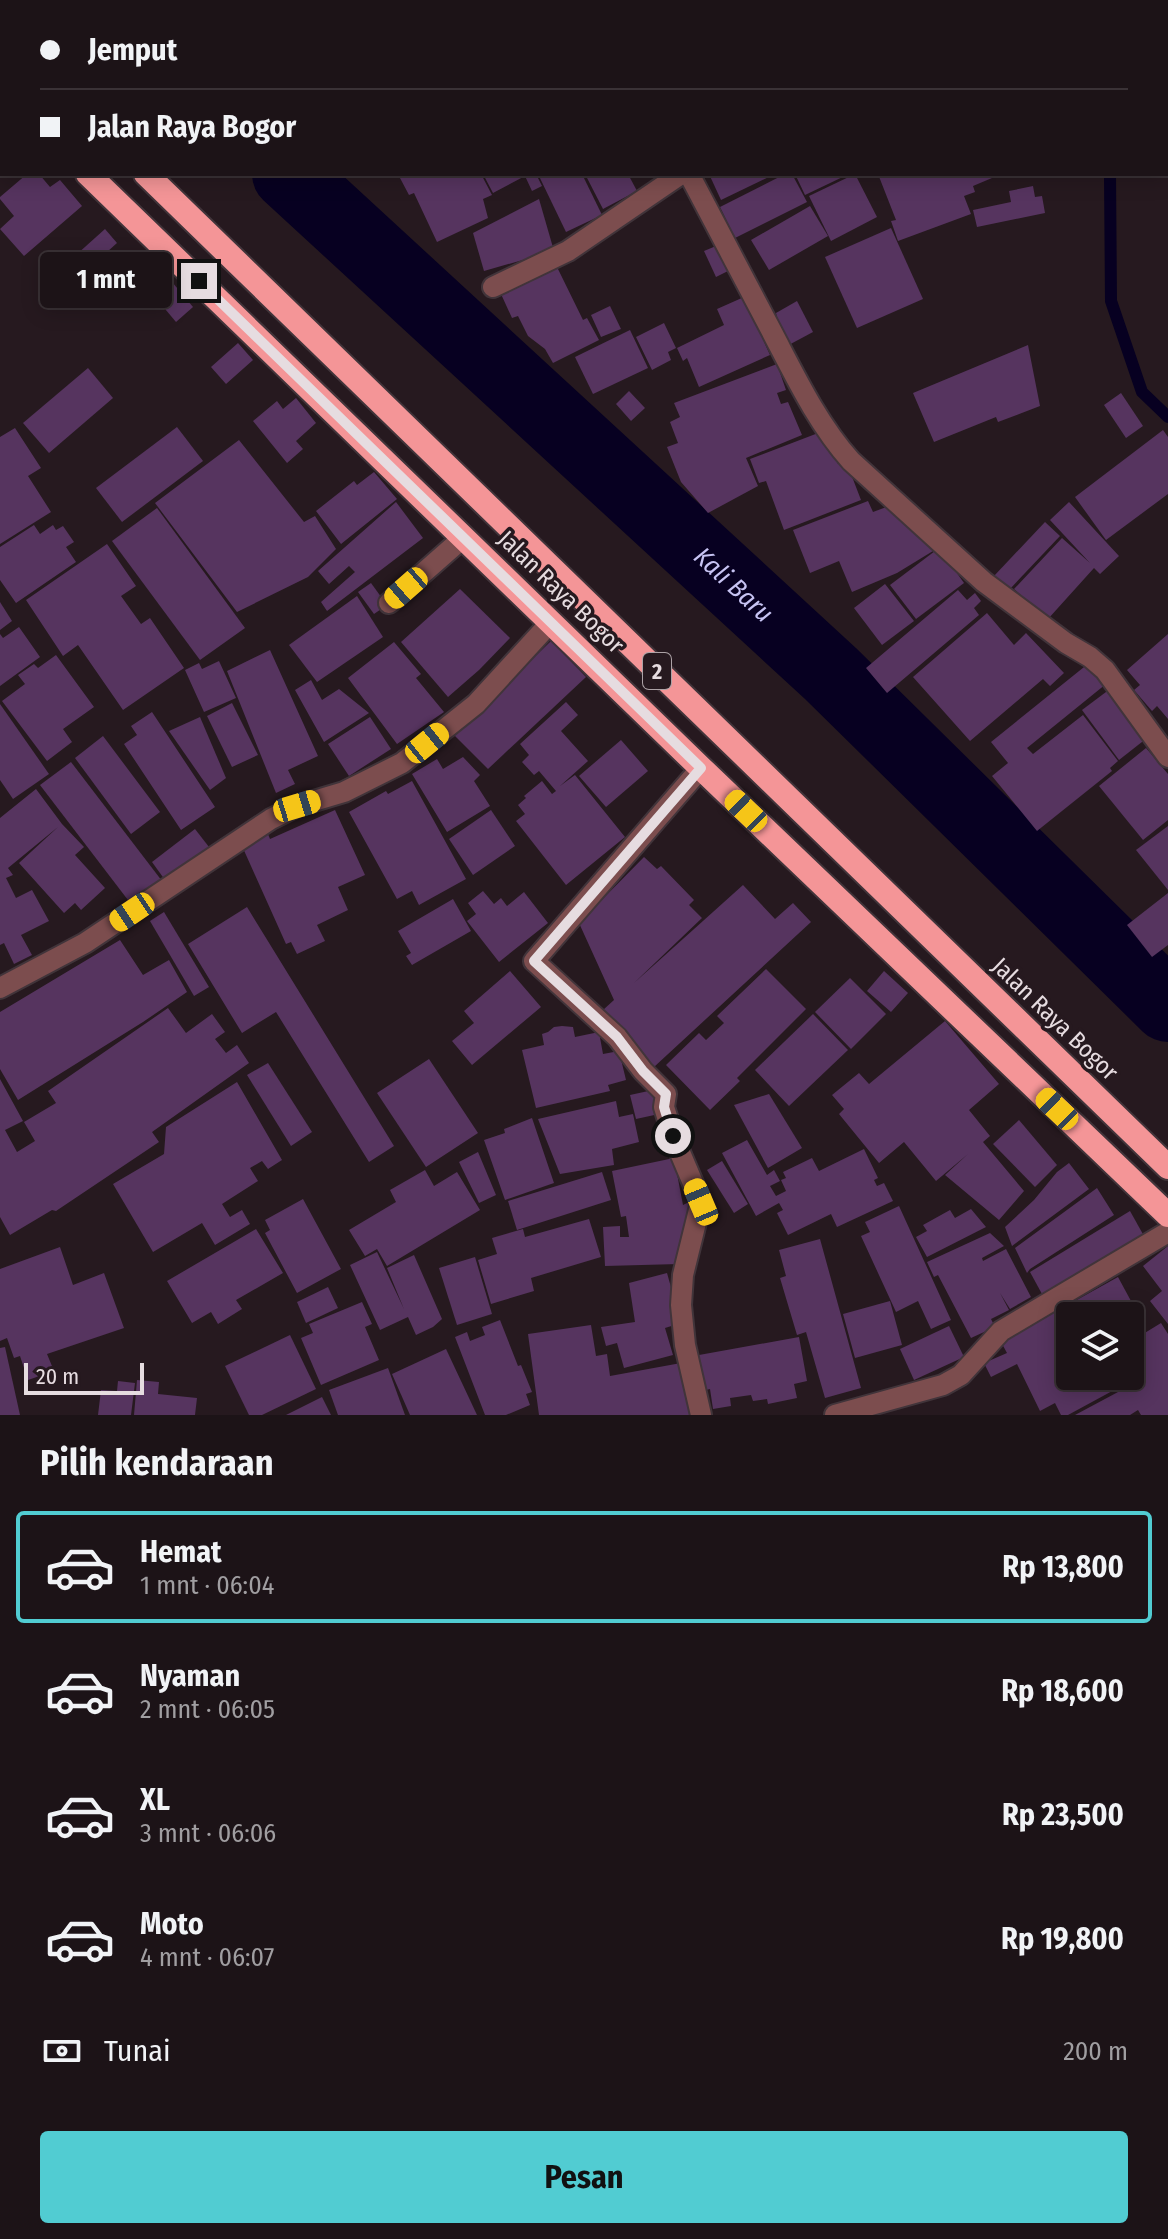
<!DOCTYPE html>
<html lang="id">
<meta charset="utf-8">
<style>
body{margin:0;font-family:"Fira Sans Condensed",sans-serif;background:#251c20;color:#f1f3f6;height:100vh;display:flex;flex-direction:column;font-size:30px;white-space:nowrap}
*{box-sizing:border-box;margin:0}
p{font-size:26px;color:#a09ea1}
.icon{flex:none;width:44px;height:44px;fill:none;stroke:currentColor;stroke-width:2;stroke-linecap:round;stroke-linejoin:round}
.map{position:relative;height:1415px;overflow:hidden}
.drawer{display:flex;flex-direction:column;background:#1c1317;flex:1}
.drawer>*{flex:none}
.guide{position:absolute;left:0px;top:0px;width:1168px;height:176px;box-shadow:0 4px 20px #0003,0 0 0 2px #3a3236;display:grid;align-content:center;height:176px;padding:0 40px;background:#1c1317}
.fabs{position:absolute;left:1056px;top:1302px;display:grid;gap:16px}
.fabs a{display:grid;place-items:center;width:88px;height:88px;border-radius:8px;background:#1c1317;box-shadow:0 4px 20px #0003,0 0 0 2px #3a3236;font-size:40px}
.scale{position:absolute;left:24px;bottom:20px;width:120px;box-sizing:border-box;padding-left:8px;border:4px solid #e6dce0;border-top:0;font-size:22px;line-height:28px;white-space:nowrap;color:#e6dce0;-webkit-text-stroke:6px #26191f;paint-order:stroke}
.end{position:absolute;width:36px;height:36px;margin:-18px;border:10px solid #e6dce0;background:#111;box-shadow:0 0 0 4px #111}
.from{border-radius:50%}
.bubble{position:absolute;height:56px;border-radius:8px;background:#1c1317;box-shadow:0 4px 20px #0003,0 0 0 2px #3a3236;font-size:26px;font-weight:700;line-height:56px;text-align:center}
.car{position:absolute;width:24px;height:48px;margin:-24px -12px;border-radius:10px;box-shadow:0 0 6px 2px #0007;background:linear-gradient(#f5c518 24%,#345 0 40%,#f5c518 0 76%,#345 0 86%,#f5c518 0)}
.guide b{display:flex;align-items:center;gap:28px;height:76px;font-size:30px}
.guide b+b{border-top:2px solid #3a3236}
.guide i{width:20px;height:20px;background:#f1f3f6}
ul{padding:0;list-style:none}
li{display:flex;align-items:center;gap:24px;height:112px;margin:0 16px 12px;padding:0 24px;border:4px solid transparent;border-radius:8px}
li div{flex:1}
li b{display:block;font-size:30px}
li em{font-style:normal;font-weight:700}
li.selected{border-color:#51ccd2}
li>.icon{width:72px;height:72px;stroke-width:1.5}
h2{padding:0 40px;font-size:36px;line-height:96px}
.pay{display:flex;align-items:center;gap:20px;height:88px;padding:0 40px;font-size:30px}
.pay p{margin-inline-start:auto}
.primary-button{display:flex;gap:16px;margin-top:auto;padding:16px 40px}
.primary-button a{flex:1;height:92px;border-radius:8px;background:#51ccd2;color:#111;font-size:32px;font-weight:700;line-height:92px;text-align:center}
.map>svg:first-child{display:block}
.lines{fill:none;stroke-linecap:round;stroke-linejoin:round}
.stream{stroke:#070021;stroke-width:12}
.river{stroke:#070021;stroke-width:72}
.building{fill:#56345f}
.minor-casing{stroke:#41343a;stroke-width:24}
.highway-casing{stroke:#41343a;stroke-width:28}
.minor{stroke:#7c4d4e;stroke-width:20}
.highway{stroke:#f49597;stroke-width:24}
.route{stroke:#e6dce0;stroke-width:10}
.labels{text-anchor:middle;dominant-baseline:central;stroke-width:7;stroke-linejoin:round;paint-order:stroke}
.shield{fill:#26191f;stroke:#aca2a6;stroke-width:2}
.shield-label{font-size:22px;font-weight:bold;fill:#e6dce0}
.street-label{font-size:24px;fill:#e6dce0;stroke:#26191f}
.water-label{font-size:26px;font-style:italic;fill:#c7c3f3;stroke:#26191f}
</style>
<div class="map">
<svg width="1168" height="1415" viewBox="0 0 1168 1415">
<rect width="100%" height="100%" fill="#26191f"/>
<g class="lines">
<g class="stream">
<polyline points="1093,0 1093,2"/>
<polyline points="1110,174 1111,301 1142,392 1168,417"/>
</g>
<g class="river">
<polyline points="99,0 101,2"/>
<path id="s1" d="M288,174L831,674L1168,1006"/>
</g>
</g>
<g class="building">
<polygon points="27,174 39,174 50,187 60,180 82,206 24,256 0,229 14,216 0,199 0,197"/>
<polygon points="408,174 481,174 492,195 483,199 488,218 437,242 414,193 409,195 400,178"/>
<polygon points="483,174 536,174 542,186 532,191 525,176 493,193"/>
<polygon points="538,174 582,174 602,215 566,232"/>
<polygon points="585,174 628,174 637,191 603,209"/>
<polygon points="709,174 775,174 721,200"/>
<polygon points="785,174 792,174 807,202 735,238 720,207"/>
<polygon points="795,174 849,174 805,195"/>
<polygon points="855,174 877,217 831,241 809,196"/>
<polygon points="878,174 990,174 992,178 973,186 975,192 964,196 971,214 898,241 891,221 896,220"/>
<polygon points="1033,186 1035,197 1042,196 1045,213 977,227 973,210 1011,202 1009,191"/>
<polygon points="539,199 554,251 484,271 473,233"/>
<polygon points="810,206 828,236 769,270 751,240"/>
<polygon points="891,228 923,299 857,328 825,257"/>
<polygon points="105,229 117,243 88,269 76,255"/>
<polygon points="716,246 728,271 716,277 704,251"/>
<polygon points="557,267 583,320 587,318 599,340 553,363 545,349 528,336 518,316 512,318 501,294"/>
<polygon points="167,276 193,307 176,322 150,291"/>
<polygon points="744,297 770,355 699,387 687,358 683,361 677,348 724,325 717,309"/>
<polygon points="797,301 813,332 785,347 776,313"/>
<polygon points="610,306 621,329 601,337 591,315"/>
<polygon points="664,323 676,348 668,352 671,360 652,370 636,337"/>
<polygon points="630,330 648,368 593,394 575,357"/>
<polygon points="238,343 253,360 226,384 211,367"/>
<polygon points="1028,345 1040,406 998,422 996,417 934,442 913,393"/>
<polygon points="777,364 786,390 777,393 781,404 788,402 802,435 746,458 758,486 708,513 681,482 667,447 678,443 670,422 680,417 674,403"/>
<polygon points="88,368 113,398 49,453 23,423"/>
<polygon points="629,391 645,408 631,421 616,404"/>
<polygon points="1121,393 1143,426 1126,438 1104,405"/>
<polygon points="296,398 316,423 296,441 303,449 287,463 253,421 277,401 283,409"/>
<polygon points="177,427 203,461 122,522 96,488"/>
<polygon points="15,428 41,468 28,476 51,512 0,544 0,437"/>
<polygon points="826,430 838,464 846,461 861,500 784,530 766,481 759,483 750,459"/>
<polygon points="1163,430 1168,437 1168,494 1106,540 1075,497"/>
<polygon points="239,440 304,522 315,516 336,549 308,577 237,612 155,503"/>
<polygon points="374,472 397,499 341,544 316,511 354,481 357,485"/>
<polygon points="868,501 873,512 889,506 933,551 897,573 852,592 839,561 810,573 793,530"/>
<polygon points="396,502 423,538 327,611 321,602 355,572 349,566 329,584 318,571"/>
<polygon points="1069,502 1119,556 1100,574 1094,568 1048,619 1014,589 1062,538 1090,563 1050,520"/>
<polygon points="157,508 245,628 200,660 112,541"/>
<polygon points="1045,522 1060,536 1009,590 994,576"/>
<polygon points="34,525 40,534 53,525 56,530 63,526 74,542 66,547 76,562 16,603 0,580 0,547"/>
<polygon points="107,544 136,586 121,596 141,624 150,618 184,668 123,710 78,645 63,656 26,600"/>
<polygon points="939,548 964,583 916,619 890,585"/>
<polygon points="371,583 387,605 374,614 358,592"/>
<polygon points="885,584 914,621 882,645 854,608"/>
<polygon points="460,589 510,638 479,670 448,697 401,642"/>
<polygon points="958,590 967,600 975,593 981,601 974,608 979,615 887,693 866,668"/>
<polygon points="357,596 383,637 317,682 289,645"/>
<polygon points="0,602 12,621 0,630"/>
<polygon points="987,613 1014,645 1026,633 1064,673 1050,686 1043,679 970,741 913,677"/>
<polygon points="19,627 40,657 0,686 0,634 3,638"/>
<polygon points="1168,634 1168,719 1157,706 1152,711 1134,690 1140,685 1127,670"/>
<polygon points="551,641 586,677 488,769 454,735"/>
<polygon points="394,642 421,674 416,678 444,712 397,744 348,678"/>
<polygon points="270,650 318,756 288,770 295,784 276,793 227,671"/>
<polygon points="56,655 94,707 63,729 72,742 47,761 2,701 25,684 18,675 34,664 38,668"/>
<polygon points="219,661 236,698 204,712 185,670 199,663 202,669"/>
<polygon points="1089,663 1106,684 1027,748 1033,754 1083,715 1118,761 1110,768 1112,771 1037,831 992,776 1008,763 991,742"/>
<polygon points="311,680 322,700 339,689 369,713 324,742 295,690"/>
<polygon points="1110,689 1147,738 1119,760 1082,710"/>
<polygon points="566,702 578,715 561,731 588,761 560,786 575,775 625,837 566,885 516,821 525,814 518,805 526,798 524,796 542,781 552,794 556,791 539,771 534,775 522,762 529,755 520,744"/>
<polygon points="232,703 258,755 232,767 207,716"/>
<polygon points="0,704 49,774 13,799 0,780"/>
<polygon points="152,712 215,807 181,830 124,744 137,735 131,726"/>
<polygon points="200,717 226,778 210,790 169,731"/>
<polygon points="370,717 391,749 349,776 328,744"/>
<polygon points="103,736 160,812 131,834 75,758"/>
<polygon points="621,740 648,771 606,807 579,776"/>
<polygon points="1146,748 1168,774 1168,820 1143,840 1099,786"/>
<polygon points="463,757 480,775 474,781 490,806 447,832 412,774 437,759 443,769"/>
<polygon points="71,762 162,881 131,904 40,785"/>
<polygon points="412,781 466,879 419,905 412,891 397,899 349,812 386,791 388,794"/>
<polygon points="36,789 62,824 84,847 75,855 105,888 81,910 75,903 64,913 19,863 58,827 8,868 13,875 6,878 16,898 32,890 49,921 21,935 32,955 14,964 4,943 0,945 0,818"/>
<polygon points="335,810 365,875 338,887 348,910 317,925 325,941 297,954 291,942 286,944 242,846 268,834 270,839"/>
<polygon points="491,810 515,846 473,875 449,839"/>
<polygon points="1168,826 1168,890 1136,850"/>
<polygon points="195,829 209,847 165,880 152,862"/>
<polygon points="644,857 657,869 661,866 694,900 689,905 702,918 634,983 743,885 775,919 793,903 811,922 654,1067 603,1010 614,1000 579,923"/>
<polygon points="483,891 494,904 501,898 507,906 524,892 548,923 499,962 467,921 476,914 468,903"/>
<polygon points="1168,893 1168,945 1152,957 1127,925"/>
<polygon points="453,899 471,931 412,965 406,956 411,953 398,931"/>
<polygon points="247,907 394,1146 369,1162 276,1012 242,1033 188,944"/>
<polygon points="164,912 209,987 194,996 150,921"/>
<polygon points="120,940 143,975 169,960 187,992 143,1022 18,1100 0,1069 0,1012"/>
<polygon points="766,969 806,1009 737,1078 740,1081 710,1110 666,1065 699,1033 706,1040 724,1023 717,1016"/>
<polygon points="510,971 541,1007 472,1065 452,1041 474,1023 464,1011"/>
<polygon points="884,971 908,993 891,1012 867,991"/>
<polygon points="850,978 886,1014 851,1049 815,1012"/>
<polygon points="168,1008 186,1033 212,1014 225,1032 215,1039 226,1053 237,1045 249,1063 152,1132 159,1142 56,1211 52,1210 10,1235 0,1217 0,1079 23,1121 5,1130 17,1152 35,1141 24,1122 56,1103 48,1091"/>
<polygon points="813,1014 848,1050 789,1106 755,1070"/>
<polygon points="945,1021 999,1084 969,1110 990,1136 983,1142 1024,1191 999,1220 945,1175 968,1154 936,1181 904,1142 879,1163 839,1114 844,1109 832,1095 859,1073 869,1084"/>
<polygon points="562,1026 573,1027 575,1037 599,1032 603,1054 619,1051 626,1080 608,1085 610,1091 536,1108 522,1050 544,1045 542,1034 548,1032 554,1027"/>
<polygon points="429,1059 478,1133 426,1167 377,1093"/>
<polygon points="268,1063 312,1132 291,1146 247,1075"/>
<polygon points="237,1082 282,1160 268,1169 262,1161 250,1168 258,1181 222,1204 230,1217 242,1210 250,1224 215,1245 202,1223 153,1252 113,1184 164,1154 166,1127"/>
<polygon points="653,1090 659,1114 636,1119 630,1095"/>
<polygon points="769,1094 802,1148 768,1168 734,1105"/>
<polygon points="616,1101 619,1117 633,1114 639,1142 612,1149 614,1165 560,1174 538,1119"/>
<polygon points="532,1118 554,1183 505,1200 484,1140 505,1133 504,1129"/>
<polygon points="1019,1120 1057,1165 1035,1187 993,1144"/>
<polygon points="747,1140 767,1175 774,1170 780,1181 770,1186 776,1196 786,1191 781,1180 786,1178 783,1172 812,1158 819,1171 864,1149 878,1178 874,1180 877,1186 884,1183 893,1201 837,1227 831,1214 788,1235 777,1213 783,1210 779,1203 756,1216 722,1153"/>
<polygon points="478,1152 496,1195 479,1203 459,1162"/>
<polygon points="674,1158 683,1205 689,1202 679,1264 605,1266 603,1227 620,1226 620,1237 629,1237 626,1216 621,1217 612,1171"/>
<polygon points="722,1161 748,1204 734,1213 707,1170"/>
<polygon points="1069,1163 1089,1189 1012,1246 1005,1227 1034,1200 1057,1172"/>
<polygon points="425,1170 434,1186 457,1172 480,1210 387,1266 377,1249 365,1256 349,1230 396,1202 390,1190"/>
<polygon points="602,1172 611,1200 517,1230 508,1201"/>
<polygon points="1097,1188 1114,1215 1030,1269 1027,1273 1015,1248"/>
<polygon points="303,1199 341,1269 297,1293 265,1233 270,1230 265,1220"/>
<polygon points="899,1206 951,1320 931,1329 918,1301 896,1312 861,1236 870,1232 865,1222"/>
<polygon points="971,1209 986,1227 927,1257 916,1237 927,1231 923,1225 950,1210 955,1218"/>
<polygon points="1130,1211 1144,1236 1042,1294 1030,1272"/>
<polygon points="589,1219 601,1257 531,1278 534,1291 491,1304 478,1260 497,1254 492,1238 523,1229 525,1237"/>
<polygon points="256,1229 283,1273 236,1300 242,1309 218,1324 211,1312 192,1323 167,1281"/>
<polygon points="990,1233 1004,1246 982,1258 983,1261 1006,1249 1031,1297 1010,1309 1000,1293 1009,1310 991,1319 995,1327 971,1338 938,1275 934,1277 927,1262"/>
<polygon points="820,1239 861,1388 825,1398 806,1332 797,1335 780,1278 786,1276 779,1250"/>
<polygon points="1168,1246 1168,1324 1150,1301 1162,1291 1143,1266"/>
<polygon points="60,1247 73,1285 104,1273 124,1328 47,1354 54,1371 28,1380 20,1356 14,1358 7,1338 0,1341 0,1269"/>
<polygon points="377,1252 404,1309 387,1268 414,1255 442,1319 433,1327 416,1335 408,1317 380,1330 350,1265"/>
<polygon points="475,1257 492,1314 457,1325 439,1268"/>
<polygon points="667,1273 681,1323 665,1328 673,1355 624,1368 617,1343 606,1346 601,1327 635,1322 629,1283"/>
<polygon points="1118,1277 1144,1325 1130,1335 1130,1316 1070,1316 1070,1376 1123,1376 1127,1383 1068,1415 1061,1415 1055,1403 1040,1411 1017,1364 991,1377 984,1363 1007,1353 1001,1342"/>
<polygon points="328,1287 338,1308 306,1323 297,1302"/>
<polygon points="890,1301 902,1345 855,1358 843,1314"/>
<polygon points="362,1302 372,1324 365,1327 379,1360 321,1385 301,1338 313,1333 309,1324"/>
<polygon points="500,1320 518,1366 521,1365 532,1392 526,1394 530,1405 506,1415 485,1415 455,1337 467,1332 470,1341 485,1335 482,1327"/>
<polygon points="1161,1323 1168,1334 1168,1415 1141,1415 1138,1410 1130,1415 1075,1415 1133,1384 1129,1376 1130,1342"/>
<polygon points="591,1325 596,1356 607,1354 610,1376 681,1363 690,1415 539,1415 528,1334"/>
<polygon points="949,1326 964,1357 914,1380 900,1349"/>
<polygon points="290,1335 316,1389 262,1415 249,1415 225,1366"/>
<polygon points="799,1337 807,1381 794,1384 797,1398 768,1404 767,1399 753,1401 751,1395 730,1398 731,1406 713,1409 710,1389 706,1390 699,1355"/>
<polygon points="5,1347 20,1415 0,1415 0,1348"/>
<polygon points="446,1349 477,1415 410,1415 392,1374"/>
<polygon points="388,1368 405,1415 338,1415 329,1390"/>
<polygon points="137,1380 159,1382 158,1394 197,1398 195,1415 134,1415"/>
<polygon points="118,1381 135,1383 131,1415 98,1415 101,1390 117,1391"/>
<polygon points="322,1397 331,1415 286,1415"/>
</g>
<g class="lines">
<defs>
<g id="minor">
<polyline points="602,0 603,2"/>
<path d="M689,174C717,227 745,281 773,334C796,378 818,424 851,461L984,582L1066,643L1090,657L1105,670L1168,757"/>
<polyline points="493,287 568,251 681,174"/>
<polyline points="389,603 464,537"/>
<polyline points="0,988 85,943 271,819 297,806 344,792 402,763 476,704 551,622"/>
<polyline points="701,1415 685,1345 681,1305 683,1275 701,1202 673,1136 664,1107 666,1094 643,1071 617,1037 534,961 701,768"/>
<polyline points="835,1415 943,1385 961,1375 1001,1331 1168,1232"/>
</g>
<g id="highway">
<polyline points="0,32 2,34"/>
<polyline points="0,89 2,91"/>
<polyline points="88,174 701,768 1168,1215"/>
<polyline points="146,174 1168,1167"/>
</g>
</defs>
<use href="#minor" class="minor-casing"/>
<use href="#highway" class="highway-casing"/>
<use href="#minor" class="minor"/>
<use href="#highway" class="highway"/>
</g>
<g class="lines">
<polyline class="route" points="199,281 701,768 534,961 617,1037 643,1071 666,1094 664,1107 673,1136"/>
</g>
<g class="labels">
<rect class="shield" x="643" y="653" width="28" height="36" rx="6"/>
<g class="shield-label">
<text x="657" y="671">2</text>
</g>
<g class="street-label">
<text transform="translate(561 592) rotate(44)">Jalan Raya Bogor</text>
<text transform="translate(1055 1019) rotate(44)">Jalan Raya Bogor</text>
</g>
<g class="water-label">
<text stroke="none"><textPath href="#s1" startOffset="606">Kali Baru</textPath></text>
</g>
</g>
</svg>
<div class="fabs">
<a><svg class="icon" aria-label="layers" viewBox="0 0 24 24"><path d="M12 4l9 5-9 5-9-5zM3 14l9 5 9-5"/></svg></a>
</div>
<div class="scale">20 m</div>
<i class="end from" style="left:673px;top:1136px"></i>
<i class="end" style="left:199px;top:281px"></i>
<div class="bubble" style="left:40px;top:252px;width:132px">1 mnt</div>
<i class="car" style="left:406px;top:588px;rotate:229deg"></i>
<i class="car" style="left:427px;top:743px;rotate:51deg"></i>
<i class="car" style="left:297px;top:806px;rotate:73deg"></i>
<i class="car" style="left:746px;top:811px;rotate:314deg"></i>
<i class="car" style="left:132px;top:912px;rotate:236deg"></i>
<i class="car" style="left:1057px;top:1109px;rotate:314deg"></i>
<i class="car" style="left:701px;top:1202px;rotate:337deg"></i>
<div class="guide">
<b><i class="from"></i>Jemput</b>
<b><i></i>Jalan Raya Bogor</b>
</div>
</div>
<section class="drawer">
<h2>Pilih kendaraan</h2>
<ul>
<li class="selected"><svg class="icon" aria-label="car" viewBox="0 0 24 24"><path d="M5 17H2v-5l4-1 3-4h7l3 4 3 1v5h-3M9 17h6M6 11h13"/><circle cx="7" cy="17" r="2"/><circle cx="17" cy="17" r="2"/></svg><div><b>Hemat</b><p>1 mnt · 06:04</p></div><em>Rp 13,800</em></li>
<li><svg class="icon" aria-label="car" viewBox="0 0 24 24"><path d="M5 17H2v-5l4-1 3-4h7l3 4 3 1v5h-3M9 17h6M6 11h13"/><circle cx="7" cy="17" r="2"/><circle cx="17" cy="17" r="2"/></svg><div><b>Nyaman</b><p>2 mnt · 06:05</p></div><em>Rp 18,600</em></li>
<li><svg class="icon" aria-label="car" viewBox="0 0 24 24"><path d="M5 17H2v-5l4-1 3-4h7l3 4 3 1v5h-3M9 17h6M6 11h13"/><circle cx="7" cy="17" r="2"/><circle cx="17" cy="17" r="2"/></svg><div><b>XL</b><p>3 mnt · 06:06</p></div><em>Rp 23,500</em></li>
<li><svg class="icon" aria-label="car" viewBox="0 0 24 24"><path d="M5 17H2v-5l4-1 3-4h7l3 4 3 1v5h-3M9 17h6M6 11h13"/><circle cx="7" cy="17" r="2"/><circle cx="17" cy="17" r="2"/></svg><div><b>Moto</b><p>4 mnt · 06:07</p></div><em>Rp 19,800</em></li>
</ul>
<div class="pay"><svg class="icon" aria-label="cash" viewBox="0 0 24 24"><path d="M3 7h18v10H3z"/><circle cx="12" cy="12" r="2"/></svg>Tunai<p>200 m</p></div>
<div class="primary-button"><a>Pesan</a></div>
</section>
